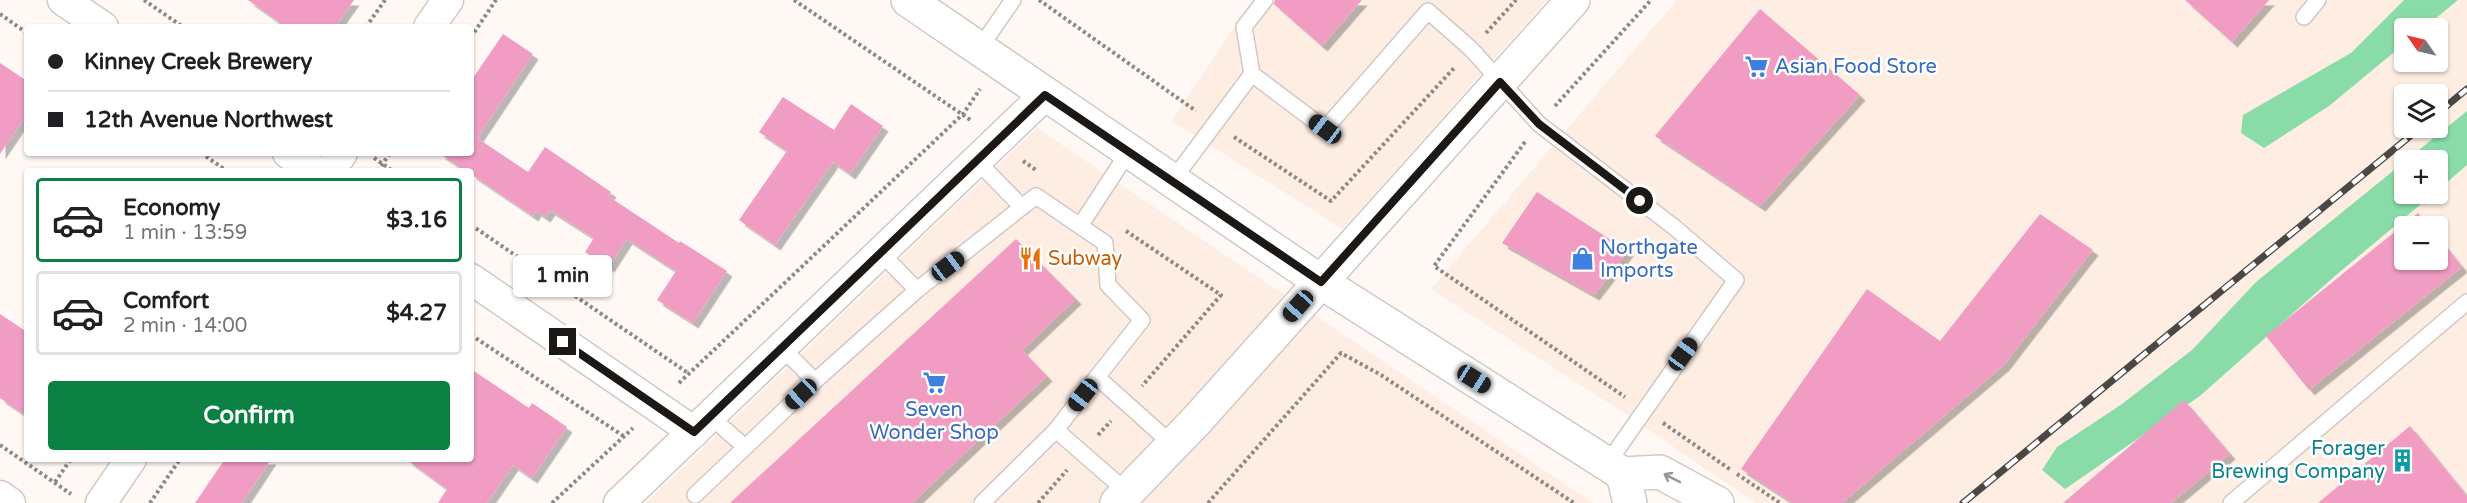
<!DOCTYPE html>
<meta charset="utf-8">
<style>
body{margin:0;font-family:"Varela Round",sans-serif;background:#f6f6f6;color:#202124;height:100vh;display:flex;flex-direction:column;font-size:22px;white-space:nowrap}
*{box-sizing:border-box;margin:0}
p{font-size:20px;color:#757577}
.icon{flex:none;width:33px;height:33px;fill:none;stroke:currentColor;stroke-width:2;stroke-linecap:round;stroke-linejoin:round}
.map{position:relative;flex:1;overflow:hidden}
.sheet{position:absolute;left:24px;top:168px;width:450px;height:294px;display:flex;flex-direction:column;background:#fff;border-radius:6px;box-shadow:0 2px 4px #0004}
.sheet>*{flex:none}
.hud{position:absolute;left:24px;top:24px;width:450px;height:132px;border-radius:6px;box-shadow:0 2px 4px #0004;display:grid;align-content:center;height:132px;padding:0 24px;background:#fff}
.needle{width:39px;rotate:304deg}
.buttons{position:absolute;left:2394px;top:18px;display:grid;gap:12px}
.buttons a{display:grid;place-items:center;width:54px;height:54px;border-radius:6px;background:#fff;box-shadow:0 2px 4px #0004;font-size:30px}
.end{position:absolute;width:27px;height:27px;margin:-14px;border:8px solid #1b1816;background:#fff;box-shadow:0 0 0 3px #fff}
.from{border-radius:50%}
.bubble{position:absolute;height:42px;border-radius:6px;background:#fff;box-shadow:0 2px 4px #0004;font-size:20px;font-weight:700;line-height:42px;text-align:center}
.car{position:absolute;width:18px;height:36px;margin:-18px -9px;border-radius:8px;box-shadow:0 0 4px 2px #0007;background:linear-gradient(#222 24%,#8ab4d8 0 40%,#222 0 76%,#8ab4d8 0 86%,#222 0)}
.hud b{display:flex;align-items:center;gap:21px;height:57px;font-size:22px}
.hud b+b{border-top:2px solid #e0e0e0}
.hud i{width:15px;height:15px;background:#202124}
ul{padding:10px 0 0;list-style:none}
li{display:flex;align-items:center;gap:18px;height:84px;margin:0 12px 9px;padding:0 12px;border:3px solid #e0e0e0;border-radius:6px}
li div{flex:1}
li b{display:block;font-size:22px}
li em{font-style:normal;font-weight:700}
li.on{border-color:#0b8043}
li>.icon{width:54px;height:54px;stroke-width:1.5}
.cta{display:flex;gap:12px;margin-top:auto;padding:12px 24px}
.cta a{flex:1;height:69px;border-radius:6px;background:#0b8043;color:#fff;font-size:24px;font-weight:700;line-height:69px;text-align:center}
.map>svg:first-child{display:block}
.built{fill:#fdede3;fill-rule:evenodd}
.forest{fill:#89dca8}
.building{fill:#f09cc3;filter:url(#shadow)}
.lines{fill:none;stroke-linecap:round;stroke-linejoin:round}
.service-casing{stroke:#d2c9c4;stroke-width:18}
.minor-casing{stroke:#d2c9c4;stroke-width:33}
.secondary-casing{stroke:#d2c9c4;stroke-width:36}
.path{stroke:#8d8885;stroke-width:4;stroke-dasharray:3 3;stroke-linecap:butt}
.service{stroke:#fff;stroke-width:15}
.minor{stroke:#fff;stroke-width:30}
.secondary{stroke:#fff;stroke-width:33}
.rail-casing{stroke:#4b4744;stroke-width:7}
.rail{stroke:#fff;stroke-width:4.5;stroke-dasharray:14;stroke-linecap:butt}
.oneway{stroke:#989796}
.route{stroke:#1b1816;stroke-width:8}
.labels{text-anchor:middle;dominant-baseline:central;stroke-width:5;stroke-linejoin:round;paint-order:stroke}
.shop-label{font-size:20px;fill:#366cbe;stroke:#fff;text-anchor:start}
.food-label{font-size:20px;fill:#c56008;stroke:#fff;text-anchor:start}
.culture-label{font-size:20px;fill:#0d838f;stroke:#fff;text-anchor:end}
</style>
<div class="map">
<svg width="2467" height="503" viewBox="0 0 2467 503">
<defs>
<filter id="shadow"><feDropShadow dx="5.5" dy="5.5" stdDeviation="0" flood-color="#0004"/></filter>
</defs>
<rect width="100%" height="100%" fill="#fff8f4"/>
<g class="built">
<polygon points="1252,0 1547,0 1343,229 1172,121"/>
<path d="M1677,0H2467V111L2256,282L2192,350L2122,404L2057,447L2102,465L2200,396L2335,276L2433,194H2438V190L2467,165V503H1755L1626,414L1431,289ZM2404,28H2438V62H2404ZM2404,94H2438V128H2404ZM2404,226H2438V260H2404Z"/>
<polygon points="1037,128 1593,503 646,503"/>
</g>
<g class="forest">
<polygon points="2404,0 2458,0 2424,28 2404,28 2404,44 2329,106 2264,148 2241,133 2243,115 2351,53"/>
<polygon points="2467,111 2467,165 2438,190 2438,160 2404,160 2404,194 2433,194 2335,276 2200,396 2065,489 2042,470 2057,447 2122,404 2192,350 2256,282"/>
</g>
<g class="building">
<polygon points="248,0 354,0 335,27 286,27"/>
<polygon points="1275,0 1362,0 1322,46 1274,4"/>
<polygon points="2185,0 2269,0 2232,42"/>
<polygon points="1760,9 1860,95 1760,206 1655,136"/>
<polygon points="503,34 533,54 477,138 528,172 545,147 611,192 608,196 679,243 680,241 727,271 693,323 657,300 676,271 627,239 609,267 585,252 594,238 550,210 545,217 536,211 533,216 471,174 471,171 466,171 439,153 471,153 471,81"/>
<polygon points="0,63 27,81 27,114 0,154"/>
<polygon points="783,97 834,130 851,104 883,126 850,174 833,162 775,245 739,220 787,151 759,132"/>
<polygon points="1537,192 1628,251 1594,295 1502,243"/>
<polygon points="2418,213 2429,226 2404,226 2404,260 2438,260 2438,237 2462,267 2309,390 2266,336"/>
<polygon points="2040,214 2093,250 2004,365 1842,503 1793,503 1741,469 1867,289 1940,341"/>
<polygon points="1016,239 1076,299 1022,350 1047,376 912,503 730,503"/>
<polygon points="0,314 27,332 27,416 0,398"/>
<polygon points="471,369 529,408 532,403 567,427 532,478 513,465 487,503 438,503 447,489 406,459 471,459"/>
<polygon points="2184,400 2230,454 2171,503 2063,503"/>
<polygon points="2410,426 2467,496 2467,503 2318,503"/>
<polygon points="225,459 271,459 242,503 195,503"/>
</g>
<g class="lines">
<defs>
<g id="service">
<polyline points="2304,17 2318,0"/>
<polyline points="979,49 1013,0"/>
<polyline points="1252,74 1244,27 1265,0"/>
<polyline points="977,161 1022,207"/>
<polyline points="1172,181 1252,74 1325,129 1428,11 1471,49 1539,124 1674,227 1736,280 1607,464"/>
<polyline points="1080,226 1129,151"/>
<polyline points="881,253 917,290"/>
<polyline points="782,348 815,381"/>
<polyline points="711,417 745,447"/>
<polyline points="1056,430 1127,492"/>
<polyline points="695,495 815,381 917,290 1036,196 1105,243 1108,285 1142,320 1097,377"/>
<polyline points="982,503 1056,430 1097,377 1173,445"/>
<polyline points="2231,503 2467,302"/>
</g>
<g id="minor">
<polyline points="63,0 103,27"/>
<polyline points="429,27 448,0"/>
<polyline points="288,153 315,171"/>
<polyline points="330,171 342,153"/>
<polyline points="471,279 694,432"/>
<polyline points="0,496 10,503"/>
<polyline points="101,503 131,459"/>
<polyline points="619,503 1045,95"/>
</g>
<g id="secondary">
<polyline points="908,0 1321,282 1623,474 1660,472 1717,503"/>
<polyline points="1623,474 1630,503"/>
<polyline points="1117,503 1197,420 1573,0"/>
</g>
</defs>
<use href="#service" class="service-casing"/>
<use href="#minor" class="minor-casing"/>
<use href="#secondary" class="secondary-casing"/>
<g class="path">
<polyline points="144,0 183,27"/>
<polyline points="794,0 972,121"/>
<polyline points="1039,0 1196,111"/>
<polyline points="0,14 27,33"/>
<polyline points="366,27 385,0"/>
<polyline points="1486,33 1516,0"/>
<polyline points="471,37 496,0"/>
<polyline points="1555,106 1651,0"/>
<polyline points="1234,137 1331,201 1455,67"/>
<polyline points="1525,142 1434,266 1625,397"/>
<polyline points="201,153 227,171"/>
<polyline points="374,158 393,171"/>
<polyline points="1023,161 1036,170"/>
<polyline points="378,171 390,153"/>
<polyline points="471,225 688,373"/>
<polyline points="1126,231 1221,295 1142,386"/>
<polyline points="471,335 625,437"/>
<polyline points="679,383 963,114 980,89"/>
<polyline points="1663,423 1731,470"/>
<polyline points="1098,435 1111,421"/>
<polyline points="0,445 71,494"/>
<polyline points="1737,474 1780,503"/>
<polyline points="55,482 71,459"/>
<polyline points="150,503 180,459"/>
<polyline points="552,503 633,428"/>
<polyline points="1038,503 1067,470"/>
<polyline points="1208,503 1341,353 1381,375 1574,503"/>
</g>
<use href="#service" class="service"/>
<use href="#minor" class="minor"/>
<use href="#secondary" class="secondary"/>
<defs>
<g id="rail">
<polyline points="2438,113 2467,89"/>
<polyline points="1963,503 2420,128"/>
</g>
</defs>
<use href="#rail" class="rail-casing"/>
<use href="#rail" class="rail"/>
</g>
<defs><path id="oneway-shaft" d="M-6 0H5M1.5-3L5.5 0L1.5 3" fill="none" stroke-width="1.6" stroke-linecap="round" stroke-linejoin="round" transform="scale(1.5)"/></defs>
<use class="oneway" href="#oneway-shaft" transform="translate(1672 478) rotate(-153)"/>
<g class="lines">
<polyline class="route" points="563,342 694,432 1045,95 1321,282 1500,82 1539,124 1640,201"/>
</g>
<defs>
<symbol id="supermarket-bare" viewBox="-9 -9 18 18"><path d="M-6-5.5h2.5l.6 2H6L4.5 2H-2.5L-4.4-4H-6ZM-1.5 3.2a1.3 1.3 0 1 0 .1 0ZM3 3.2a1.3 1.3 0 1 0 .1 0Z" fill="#3f7fe0" stroke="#fff" stroke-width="2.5" paint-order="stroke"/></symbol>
<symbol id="restaurant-bare" viewBox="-9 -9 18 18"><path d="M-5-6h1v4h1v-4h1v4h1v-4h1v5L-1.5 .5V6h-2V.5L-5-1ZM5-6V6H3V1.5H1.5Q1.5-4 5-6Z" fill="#e8710a" stroke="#fff" stroke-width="2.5" paint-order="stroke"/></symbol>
<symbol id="shop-bare" viewBox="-9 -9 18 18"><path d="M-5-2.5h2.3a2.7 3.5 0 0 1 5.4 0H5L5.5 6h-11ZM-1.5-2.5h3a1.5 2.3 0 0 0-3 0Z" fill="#3f7fe0" stroke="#fff" stroke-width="2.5" paint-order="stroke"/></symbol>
<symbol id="building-bare" viewBox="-9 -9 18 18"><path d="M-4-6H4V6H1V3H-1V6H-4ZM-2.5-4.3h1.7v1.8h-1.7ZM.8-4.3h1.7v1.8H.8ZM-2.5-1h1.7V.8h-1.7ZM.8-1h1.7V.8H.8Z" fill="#0f9aa8" stroke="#fff" stroke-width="2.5" paint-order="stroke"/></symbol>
</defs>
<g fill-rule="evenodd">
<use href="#supermarket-bare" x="1740" y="50" width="33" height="33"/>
<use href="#restaurant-bare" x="1014" y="242" width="33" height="33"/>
<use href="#shop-bare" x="1566" y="242" width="33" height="33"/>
<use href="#supermarket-bare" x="918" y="366" width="33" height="33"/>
<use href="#building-bare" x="2386" y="444" width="33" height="33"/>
</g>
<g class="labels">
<g class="shop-label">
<text x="1775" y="67">Asian Food Store</text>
<text x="1600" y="248">Northgate<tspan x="1600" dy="23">Imports</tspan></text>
<text x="934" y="410" text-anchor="middle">Seven<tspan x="934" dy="23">Wonder Shop</tspan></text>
</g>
<g class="food-label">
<text x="1048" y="259">Subway</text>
</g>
<g class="culture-label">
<text x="2385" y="449">Forager<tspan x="2385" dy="23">Brewing Company</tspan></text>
</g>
</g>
</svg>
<div class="buttons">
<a><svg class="needle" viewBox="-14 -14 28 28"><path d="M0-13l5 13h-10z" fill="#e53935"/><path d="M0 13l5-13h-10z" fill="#757577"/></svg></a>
<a><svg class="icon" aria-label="layers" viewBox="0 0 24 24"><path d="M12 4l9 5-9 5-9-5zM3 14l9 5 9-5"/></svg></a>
<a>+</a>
<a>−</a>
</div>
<i class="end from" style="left:1640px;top:201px"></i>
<i class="end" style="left:563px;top:342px"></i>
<div class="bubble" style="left:513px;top:255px;width:99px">1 min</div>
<i class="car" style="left:1325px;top:129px;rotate:307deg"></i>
<i class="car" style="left:948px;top:266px;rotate:53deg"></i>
<i class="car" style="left:1298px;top:306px;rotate:222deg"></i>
<i class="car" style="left:1683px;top:354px;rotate:36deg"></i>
<i class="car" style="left:1474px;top:379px;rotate:122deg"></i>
<i class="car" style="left:801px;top:394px;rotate:227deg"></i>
<i class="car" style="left:1083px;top:395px;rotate:218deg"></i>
<div class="hud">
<b><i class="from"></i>Kinney Creek Brewery</b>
<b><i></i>12th Avenue Northwest</b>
</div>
<section class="sheet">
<ul>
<li class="on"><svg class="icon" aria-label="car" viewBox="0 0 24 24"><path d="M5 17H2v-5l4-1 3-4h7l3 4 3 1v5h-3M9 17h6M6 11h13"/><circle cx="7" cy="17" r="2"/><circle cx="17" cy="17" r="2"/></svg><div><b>Economy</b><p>1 min · 13:59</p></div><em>$3.16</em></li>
<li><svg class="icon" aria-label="car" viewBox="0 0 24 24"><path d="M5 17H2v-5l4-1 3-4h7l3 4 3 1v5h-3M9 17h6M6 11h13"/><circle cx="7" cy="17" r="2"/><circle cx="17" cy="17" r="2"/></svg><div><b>Comfort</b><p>2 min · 14:00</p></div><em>$4.27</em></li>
</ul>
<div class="cta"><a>Confirm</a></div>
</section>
</div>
